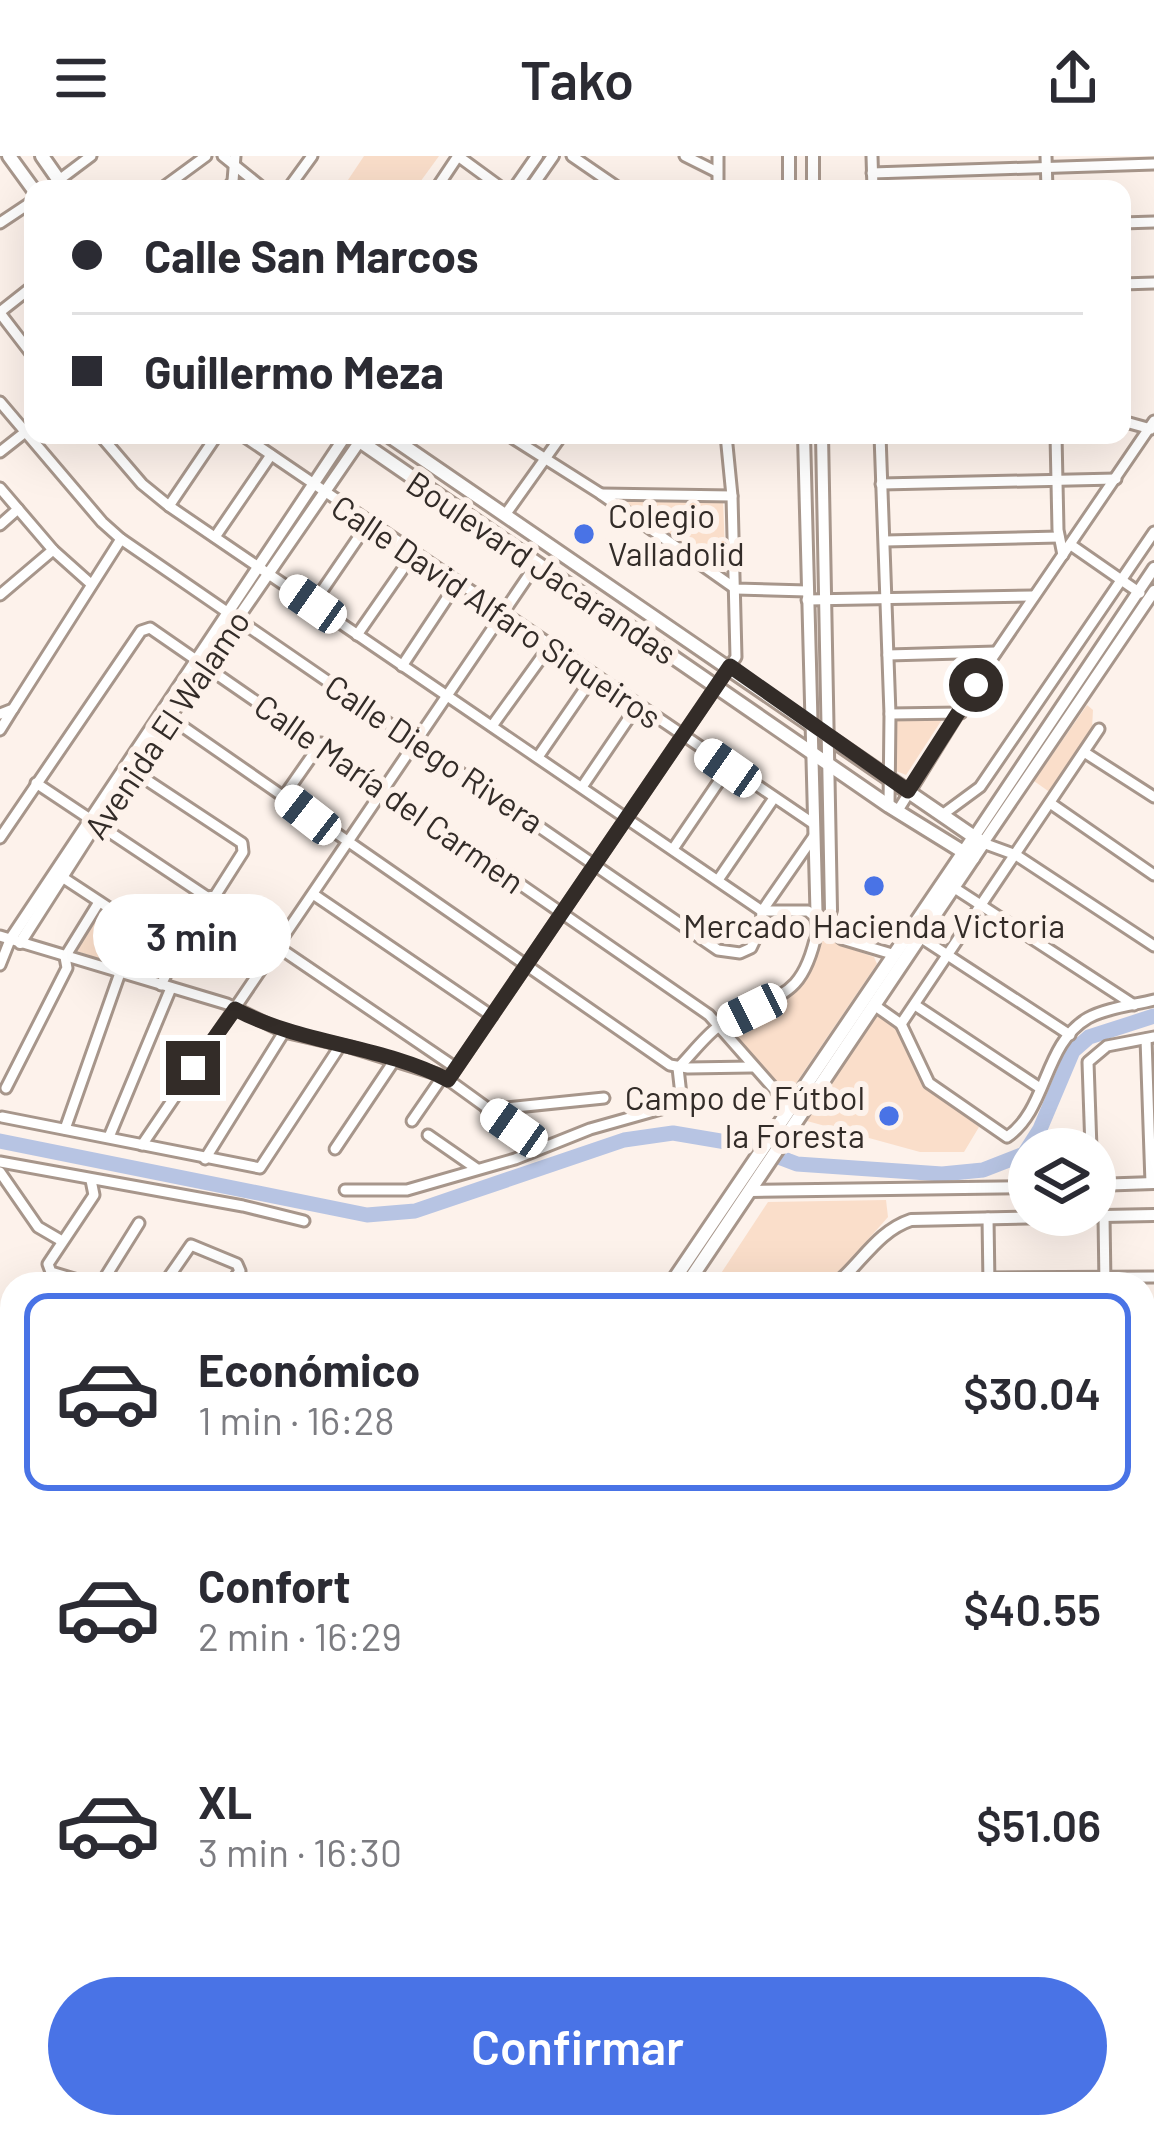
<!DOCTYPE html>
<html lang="es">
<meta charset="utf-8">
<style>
body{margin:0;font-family:Barlow,sans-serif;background:#f7f7f7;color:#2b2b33;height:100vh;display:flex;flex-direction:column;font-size:45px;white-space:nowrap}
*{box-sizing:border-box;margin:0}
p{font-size:39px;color:#7c7c81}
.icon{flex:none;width:66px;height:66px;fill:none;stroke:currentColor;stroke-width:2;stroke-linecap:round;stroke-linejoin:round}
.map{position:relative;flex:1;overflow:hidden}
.side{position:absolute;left:0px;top:1116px;width:1155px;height:867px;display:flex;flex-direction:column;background:#fff;border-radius:36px 36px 0 0;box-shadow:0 12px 48px #0002}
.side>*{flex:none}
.banner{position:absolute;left:24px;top:24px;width:1107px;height:264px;border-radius:24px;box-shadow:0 12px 48px #0002;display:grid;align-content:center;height:264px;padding:0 48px;background:#fff}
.fabs{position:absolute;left:1008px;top:972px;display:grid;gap:24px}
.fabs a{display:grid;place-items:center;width:108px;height:108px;border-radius:50%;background:#fff;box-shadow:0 12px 48px #0002;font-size:60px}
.end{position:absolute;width:54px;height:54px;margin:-27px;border:15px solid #332c28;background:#fff;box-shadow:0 0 0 6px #fff}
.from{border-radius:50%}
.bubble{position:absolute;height:84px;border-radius:42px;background:#fff;box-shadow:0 12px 48px #0002;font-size:39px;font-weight:600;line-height:84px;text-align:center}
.car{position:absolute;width:36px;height:72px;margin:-36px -18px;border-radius:15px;box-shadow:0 0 9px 3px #0007;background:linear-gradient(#fff 24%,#345 0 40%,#fff 0 76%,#345 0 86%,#fff 0)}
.banner b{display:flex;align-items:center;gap:42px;height:114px;font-size:45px}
.banner b+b{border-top:3px solid #e1e1e2}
.banner i{width:30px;height:30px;background:#2b2b33}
ul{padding:21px 0 0;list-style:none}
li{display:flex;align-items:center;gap:36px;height:198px;margin:0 24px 18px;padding:0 24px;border:6px solid transparent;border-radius:24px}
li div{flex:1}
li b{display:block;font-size:45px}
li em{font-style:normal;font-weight:600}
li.on{border-color:#4973e6}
li>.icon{width:108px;height:108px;stroke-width:1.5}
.cta{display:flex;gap:24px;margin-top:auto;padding:24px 48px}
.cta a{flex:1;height:138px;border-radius:72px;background:#4973e6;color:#fff;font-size:48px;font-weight:600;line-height:138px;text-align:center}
header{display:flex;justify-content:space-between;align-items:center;height:156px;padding:0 48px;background:#fff;font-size:54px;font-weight:600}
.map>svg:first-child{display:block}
.green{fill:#fadeca}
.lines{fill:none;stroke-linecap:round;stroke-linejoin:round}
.river{stroke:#b7c4e3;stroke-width:15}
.minor-casing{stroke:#a7968b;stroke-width:15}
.tertiary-casing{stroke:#a7968b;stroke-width:16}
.secondary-casing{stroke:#a7968b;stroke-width:18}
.primary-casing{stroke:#a7968b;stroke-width:20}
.minor{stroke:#fff;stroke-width:9}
.tertiary{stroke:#fff;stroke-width:10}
.secondary{stroke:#fff;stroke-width:12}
.primary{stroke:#fff;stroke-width:14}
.route{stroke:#332c28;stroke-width:15}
.poi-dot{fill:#4973e6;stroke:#fdf2eb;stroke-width:4.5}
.labels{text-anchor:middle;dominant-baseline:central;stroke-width:12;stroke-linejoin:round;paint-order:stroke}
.poi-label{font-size:33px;fill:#332c28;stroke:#fdf2eb;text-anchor:start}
.street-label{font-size:33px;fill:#332c28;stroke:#fdf2eb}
</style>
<header><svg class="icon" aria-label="menu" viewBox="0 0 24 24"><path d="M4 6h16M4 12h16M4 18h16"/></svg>Tako<svg class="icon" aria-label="share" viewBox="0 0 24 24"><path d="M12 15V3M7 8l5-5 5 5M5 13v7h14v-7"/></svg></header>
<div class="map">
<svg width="1154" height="1982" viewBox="0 0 1154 1982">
<rect width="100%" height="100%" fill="#fdf2eb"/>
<g class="green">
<polygon points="364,0 439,0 415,33 342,33"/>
<polygon points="613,342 723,344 726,420"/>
<polygon points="1087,549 1093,554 1092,572 1082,591 1051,637 1034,625"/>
<polygon points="943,562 906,619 894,614 894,563"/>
<polygon points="96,758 163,800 149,820 74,794"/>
<path d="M824,774L840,789L874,801L877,808L788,939L752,902L729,870C786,842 808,841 824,774Z"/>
<polygon points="878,858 899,870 922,929 979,971 964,996 920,996 807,965"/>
<polygon points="886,1044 888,1061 844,1111 822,1128 714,1128 768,1046"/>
</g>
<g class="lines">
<polyline class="river" points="0,985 367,1059 415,1055 624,984 673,977 750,990 797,1008 942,1018 983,1014 1024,998 1040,973 1073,895 1089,881 1154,860"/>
<defs>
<g id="minor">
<polyline points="223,0 264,33"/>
<polyline points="458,0 503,33"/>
<polyline points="572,0 620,33"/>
<polyline points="685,0 717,16"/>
<polyline points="718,0 718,33"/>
<polyline points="872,0 873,33"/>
<polyline points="1046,0 1047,33"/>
<polyline points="872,17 1154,8"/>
<polyline points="59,24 91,0"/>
<polyline points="161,33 206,0"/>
<polyline points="227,33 233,25 235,0"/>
<polyline points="288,33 312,0"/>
<polyline points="436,33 458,0"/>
<polyline points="0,67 33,45"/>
<polyline points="1122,67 1154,66"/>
<polyline points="1122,128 1154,127"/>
<polyline points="0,156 33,130"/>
<polyline points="0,157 33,200"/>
<polyline points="0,246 102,366 121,383 718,794 740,797 751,792 761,771 762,755 814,680"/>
<polyline points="1122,265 1151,273"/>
<polyline points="100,279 142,328 169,350 762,755 808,755 842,783 892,798"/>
<polyline points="242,279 814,668"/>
<polyline points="508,279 601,338 736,433 807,435"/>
<polyline points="880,279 890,558 889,650"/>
<polyline points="1056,279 1058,374 1063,399"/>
<polyline points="0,296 33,270"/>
<polyline points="881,328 1116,323"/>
<polyline points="0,332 53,394 91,428"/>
<polyline points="601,338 732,340"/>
<polyline points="169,350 217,279"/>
<polyline points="505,359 562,279"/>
<polyline points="0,369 18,353"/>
<polyline points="215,381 271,299"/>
<polyline points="885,385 1059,381"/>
<polyline points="1071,389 1140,437"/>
<polyline points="0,439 53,394"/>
<polyline points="807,444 1033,440"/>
<polyline points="313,448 369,366"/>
<polyline points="357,479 414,397"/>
<polyline points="888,499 996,496"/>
<polyline points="402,510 457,427"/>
<polyline points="0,558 13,553 121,383"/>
<polyline points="890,558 961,557"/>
<polyline points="166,559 670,909 688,912 752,911"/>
<polyline points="492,570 549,491"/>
<polyline points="0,574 13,553"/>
<polyline points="1084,596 1154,641"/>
<polyline points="538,601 593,521"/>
<polyline points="36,627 207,741 215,740 243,696 242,687 127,611"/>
<polyline points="582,631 637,550"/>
<polyline points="284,640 321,587"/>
<polyline points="1050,647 1154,719"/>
<polyline points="897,656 993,501 1154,265"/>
<polyline points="942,659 980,631 1154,376"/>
<polyline points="0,682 141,475 150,472 709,859 791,952"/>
<polyline points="983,687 1016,699 1154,790"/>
<polyline points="673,693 728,612"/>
<polyline points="59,719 173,794 174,802 161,829"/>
<polyline points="718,724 774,642"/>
<polyline points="953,731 1134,849"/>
<polyline points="313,738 492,860"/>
<polyline points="0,780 227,848 284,876 350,891 443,920 541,991"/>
<polyline points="920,781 1070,879"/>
<polyline points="278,791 456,912"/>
<polyline points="0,809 10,784"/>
<polyline points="874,849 901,868"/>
<polyline points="915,849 1040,932"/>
<path d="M901,868L929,927L1007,981C1048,953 1043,888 1088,862C1106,852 1134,849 1154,844"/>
<polyline points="901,868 1099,573"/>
<polyline points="1146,883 1151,1027"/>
<polyline points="448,924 736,501 732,340 726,279"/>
<polyline points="6,932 67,812 65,801 99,746"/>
<polyline points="487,954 604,942"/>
<polyline points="2,961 260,1012 340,890"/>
<polyline points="412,965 443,920"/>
<polyline points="65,973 120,817"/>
<polyline points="428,979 477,1013"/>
<polyline points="109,981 171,832"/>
<polyline points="142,989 537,407"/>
<polyline points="335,993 394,905"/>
<polyline points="1091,993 1088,906 1107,890 1154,881"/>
<polyline points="205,1003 284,876"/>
<polyline points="0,1006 243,1050 304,1065"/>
<polyline points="0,1016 38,1071 62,1085"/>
<polyline points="91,1024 94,1039 48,1108 51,1116 91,1128"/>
<path d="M345,1034H407L515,1003L590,973L661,953L678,945L681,939L678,912C691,899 704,881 719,870C772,834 801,852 817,775"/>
<polyline points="1104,1060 1105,1128"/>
<polyline points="988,1062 989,1128"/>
<polyline points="989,1122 1154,1121"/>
<polyline points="101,1128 139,1067"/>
<polyline points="164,1128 191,1089 237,1108 240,1115 230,1128"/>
<polyline points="1143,1179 1154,1179"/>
<polyline points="1143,1236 1154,1236"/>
<polyline points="0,1237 12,1253"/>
<polyline points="0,1272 12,1255"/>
<polyline points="0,1351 12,1369"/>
<polyline points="1143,1354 1149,1336"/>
<polyline points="0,1456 12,1473"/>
<polyline points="1143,1474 1154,1478"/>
<polyline points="1143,1597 1154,1565"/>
<polyline points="1143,1618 1154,1622"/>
<polyline points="1143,1774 1154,1778"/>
<polyline points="1143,1843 1154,1812"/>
<polyline points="0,1887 12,1896"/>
<polyline points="1143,1929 1154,1921"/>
<polyline points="0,1957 12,1966"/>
<polyline points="1143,1959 1154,1973"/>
<polyline points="18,1971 33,1982"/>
<polyline points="124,1971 138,1982"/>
<polyline points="363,1971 374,1982"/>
<polyline points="618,1971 637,1982"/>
<polyline points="1025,1971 1035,1982"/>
<polyline points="5,1982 13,1971"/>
<polyline points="49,1982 57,1971"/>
<polyline points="299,1982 308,1971"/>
<polyline points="432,1982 440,1971"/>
<polyline points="535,1982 543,1971"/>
<polyline points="725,1982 733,1971"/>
<polyline points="887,1982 898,1971"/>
<polyline points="995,1982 1005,1971"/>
<polyline points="1099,1982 1114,1971"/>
</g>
<g id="tertiary">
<polyline points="789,0 789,33"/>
<polyline points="813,0 813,33"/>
<polyline points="514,33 537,0"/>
<polyline points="530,33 553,0"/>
<polyline points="804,279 817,775"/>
<polyline points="974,681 1154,412"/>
<polyline points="983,687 1154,435"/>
<polyline points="817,775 826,769 831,754 822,279"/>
<polyline points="10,784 346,279"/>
<polyline points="20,787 96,668 364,279"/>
<polyline points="1095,1029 1154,1027"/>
<polyline points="751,1035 1029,1031"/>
<path d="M836,1128C862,1106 878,1075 911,1064L1154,1059"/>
</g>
<g id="secondary">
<polyline points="9,0 33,33"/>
<polyline points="42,0 65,33"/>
<polyline points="351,279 889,650 973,702"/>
<polyline points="388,279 983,687 687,1128"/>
<polyline points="671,1128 974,681"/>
</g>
<g id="primary">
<polyline points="0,1717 12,1732"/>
<polyline points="0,1794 12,1809"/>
<polyline points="70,1982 78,1971"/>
<polyline points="91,1982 99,1971"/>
</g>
</defs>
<use href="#minor" class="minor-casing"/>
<use href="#tertiary" class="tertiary-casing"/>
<use href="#secondary" class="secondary-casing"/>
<use href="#primary" class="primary-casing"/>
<use href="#minor" class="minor"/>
<use href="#tertiary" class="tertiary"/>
<use href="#secondary" class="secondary"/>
<use href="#primary" class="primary"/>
</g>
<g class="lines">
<path class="route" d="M193,912L235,853C302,889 382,889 448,924L730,510L908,635L976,529"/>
</g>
<g class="poi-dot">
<circle cx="584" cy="378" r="12"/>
<circle cx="874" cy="730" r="12"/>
<circle cx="889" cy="960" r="12"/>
</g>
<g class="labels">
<g class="poi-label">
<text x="608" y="359">Colegio<tspan x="608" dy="38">Valladolid</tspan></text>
<text x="874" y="769" text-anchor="middle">Mercado Hacienda Victoria</text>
<text x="865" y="941" text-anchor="end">Campo de Fútbol<tspan x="865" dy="38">la Foresta</tspan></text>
</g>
<g class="street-label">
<text transform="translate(542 411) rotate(34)">Boulevard Jacarandas</text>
<text transform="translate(497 455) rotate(34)">Calle David Alfaro Siqueiros</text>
<text transform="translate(166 568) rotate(-56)">Avenida El Walamo</text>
<text transform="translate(435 597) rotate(34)">Calle Diego Rivera</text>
<text transform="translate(390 637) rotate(35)">Calle María del Carmen</text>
</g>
</g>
</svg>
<div class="fabs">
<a><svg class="icon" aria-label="layers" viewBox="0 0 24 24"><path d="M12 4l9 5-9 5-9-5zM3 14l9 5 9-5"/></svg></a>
</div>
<i class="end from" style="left:976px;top:529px"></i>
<i class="end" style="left:193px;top:912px"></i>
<div class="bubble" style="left:93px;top:738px;width:198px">3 min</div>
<i class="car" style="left:313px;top:448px;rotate:305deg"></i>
<i class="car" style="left:728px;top:612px;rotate:305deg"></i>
<i class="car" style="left:308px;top:659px;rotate:308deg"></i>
<i class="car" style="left:752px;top:854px;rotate:244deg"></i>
<i class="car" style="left:514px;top:972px;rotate:305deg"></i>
<div class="banner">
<b><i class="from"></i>Calle San Marcos</b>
<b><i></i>Guillermo Meza</b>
</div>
<section class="side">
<ul>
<li class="on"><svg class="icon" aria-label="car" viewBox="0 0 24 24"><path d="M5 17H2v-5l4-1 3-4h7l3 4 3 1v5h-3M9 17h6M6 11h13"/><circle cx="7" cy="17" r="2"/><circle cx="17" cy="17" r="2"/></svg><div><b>Económico</b><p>1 min · 16:28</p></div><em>$30.04</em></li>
<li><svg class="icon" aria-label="car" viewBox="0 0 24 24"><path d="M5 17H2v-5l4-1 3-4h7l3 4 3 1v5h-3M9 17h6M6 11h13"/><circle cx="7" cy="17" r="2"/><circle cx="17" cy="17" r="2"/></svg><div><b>Confort</b><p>2 min · 16:29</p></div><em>$40.55</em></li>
<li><svg class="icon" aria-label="car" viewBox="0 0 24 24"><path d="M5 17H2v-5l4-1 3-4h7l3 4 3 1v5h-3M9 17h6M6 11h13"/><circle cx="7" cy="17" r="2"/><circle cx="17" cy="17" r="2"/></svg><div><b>XL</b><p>3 min · 16:30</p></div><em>$51.06</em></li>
</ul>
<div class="cta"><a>Confirmar</a></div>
</section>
</div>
